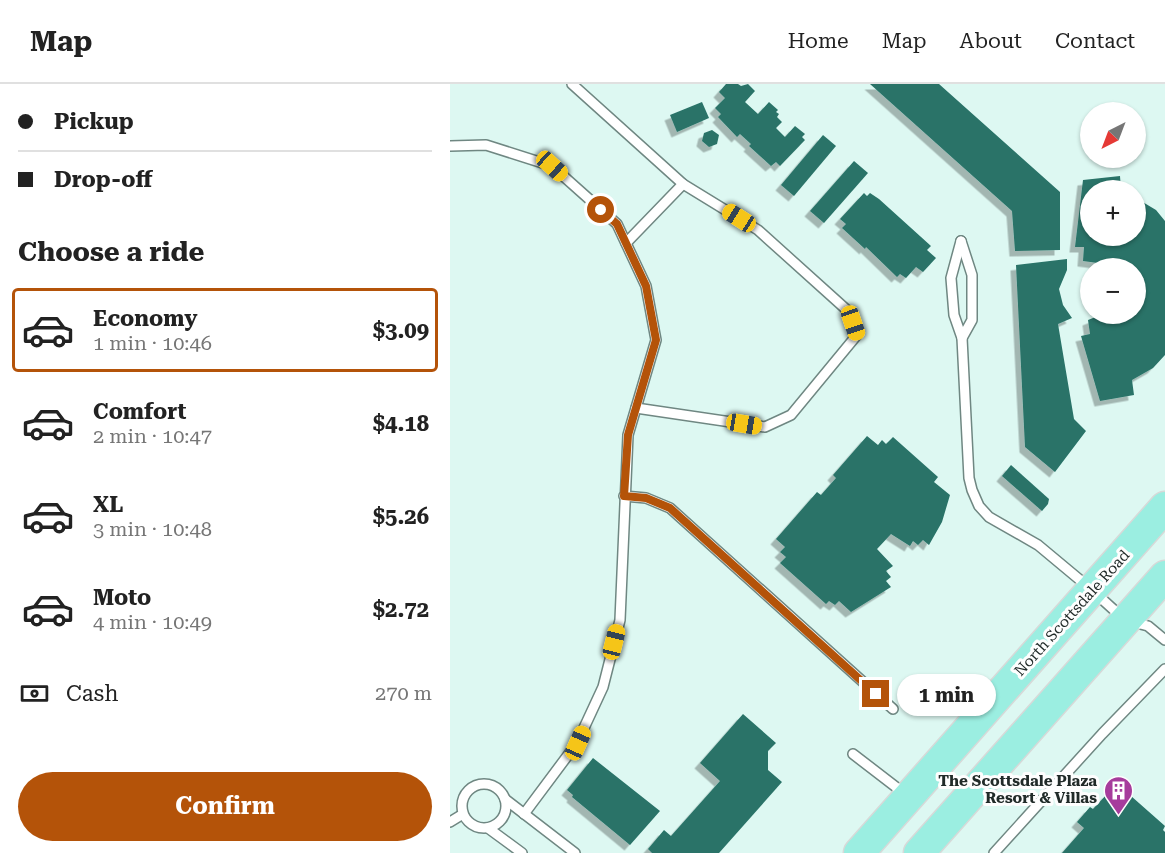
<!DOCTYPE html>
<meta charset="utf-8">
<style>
body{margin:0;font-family:"Roboto Serif",serif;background:#f6f6f6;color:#222;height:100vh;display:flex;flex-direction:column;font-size:22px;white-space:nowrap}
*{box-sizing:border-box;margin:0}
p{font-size:20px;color:#767676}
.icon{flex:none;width:33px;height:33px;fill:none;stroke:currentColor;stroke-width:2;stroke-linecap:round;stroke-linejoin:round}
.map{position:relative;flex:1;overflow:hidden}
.panel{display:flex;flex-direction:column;background:#fff;width:450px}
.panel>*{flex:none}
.top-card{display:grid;align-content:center;height:132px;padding:0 18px;background:#fff}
.needle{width:39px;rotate:222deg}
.controls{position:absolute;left:630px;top:18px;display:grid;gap:12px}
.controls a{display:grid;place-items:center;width:66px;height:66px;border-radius:50%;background:#fff;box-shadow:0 2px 4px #0004;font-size:30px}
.end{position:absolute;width:27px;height:27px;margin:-14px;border:8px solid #b45309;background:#fff;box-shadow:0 0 0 3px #fff}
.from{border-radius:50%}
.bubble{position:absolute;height:42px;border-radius:21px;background:#fff;box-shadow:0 2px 4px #0004;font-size:20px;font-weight:700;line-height:42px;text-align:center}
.car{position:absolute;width:18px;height:36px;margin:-18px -9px;border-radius:8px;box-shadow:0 0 4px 2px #0007;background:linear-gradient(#f5c518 24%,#345 0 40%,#f5c518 0 76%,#345 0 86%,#f5c518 0)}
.top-card b{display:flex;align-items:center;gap:21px;height:57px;font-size:22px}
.top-card b+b{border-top:2px solid #e0e0e0}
.top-card i{width:15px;height:15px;background:#222}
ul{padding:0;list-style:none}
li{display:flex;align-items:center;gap:18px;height:84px;margin:0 12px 9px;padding:0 6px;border:3px solid transparent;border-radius:6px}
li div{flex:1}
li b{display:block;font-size:22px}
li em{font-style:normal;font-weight:700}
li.current{border-color:#b45309}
li>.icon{width:54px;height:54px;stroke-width:1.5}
h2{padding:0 18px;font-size:27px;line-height:72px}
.pay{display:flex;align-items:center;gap:15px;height:66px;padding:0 18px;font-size:22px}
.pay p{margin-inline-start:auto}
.action{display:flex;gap:12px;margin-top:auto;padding:12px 18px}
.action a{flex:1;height:69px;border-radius:36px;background:#b45309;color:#fff;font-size:24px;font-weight:700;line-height:69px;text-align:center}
header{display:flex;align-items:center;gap:36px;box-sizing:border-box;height:84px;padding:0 30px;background:#fff;border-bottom:2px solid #e0e0e0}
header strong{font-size:28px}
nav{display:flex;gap:33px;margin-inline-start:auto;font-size:21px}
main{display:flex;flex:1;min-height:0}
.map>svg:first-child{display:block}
.building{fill:#297368;filter:url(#shadow)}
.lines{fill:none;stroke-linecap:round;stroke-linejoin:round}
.service-casing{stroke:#6f8782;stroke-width:12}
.primary-casing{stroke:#d7d9d8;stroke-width:33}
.service{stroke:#fff;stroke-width:9}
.primary{stroke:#9beee1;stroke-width:30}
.route{stroke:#b45309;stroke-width:8}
.labels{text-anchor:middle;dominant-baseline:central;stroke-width:6;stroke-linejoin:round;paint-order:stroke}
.street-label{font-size:15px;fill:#212b29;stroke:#fefefe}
.poi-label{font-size:15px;font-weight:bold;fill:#212b29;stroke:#fefefe;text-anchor:end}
</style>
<header>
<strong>Map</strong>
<nav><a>Home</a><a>Map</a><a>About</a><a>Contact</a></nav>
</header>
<main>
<section class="panel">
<div class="top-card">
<b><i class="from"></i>Pickup</b>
<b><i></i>Drop-off</b>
</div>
<h2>Choose a ride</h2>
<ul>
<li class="current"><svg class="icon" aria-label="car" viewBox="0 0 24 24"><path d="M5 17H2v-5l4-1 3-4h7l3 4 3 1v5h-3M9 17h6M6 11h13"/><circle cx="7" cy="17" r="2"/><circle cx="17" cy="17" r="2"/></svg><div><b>Economy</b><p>1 min · 10:46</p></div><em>$3.09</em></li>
<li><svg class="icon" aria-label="car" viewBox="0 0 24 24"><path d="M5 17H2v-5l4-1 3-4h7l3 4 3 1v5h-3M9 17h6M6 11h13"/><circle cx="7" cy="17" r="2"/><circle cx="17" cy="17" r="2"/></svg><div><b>Comfort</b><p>2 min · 10:47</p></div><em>$4.18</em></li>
<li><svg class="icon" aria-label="car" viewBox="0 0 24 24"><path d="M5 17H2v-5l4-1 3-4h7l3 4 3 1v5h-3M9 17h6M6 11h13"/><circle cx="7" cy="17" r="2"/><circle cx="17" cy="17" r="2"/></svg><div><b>XL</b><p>3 min · 10:48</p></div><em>$5.26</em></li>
<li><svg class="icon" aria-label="car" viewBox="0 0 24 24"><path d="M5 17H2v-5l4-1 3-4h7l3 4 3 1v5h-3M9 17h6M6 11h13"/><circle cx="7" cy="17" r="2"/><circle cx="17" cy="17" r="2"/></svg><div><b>Moto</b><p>4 min · 10:49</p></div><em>$2.72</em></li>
</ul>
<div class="pay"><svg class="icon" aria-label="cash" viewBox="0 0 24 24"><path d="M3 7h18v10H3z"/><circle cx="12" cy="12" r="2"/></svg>Cash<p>270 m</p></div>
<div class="action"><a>Confirm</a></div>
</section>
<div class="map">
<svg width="715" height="769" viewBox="0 0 715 769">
<defs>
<filter id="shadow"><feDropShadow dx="-5.5" dy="5.5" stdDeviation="0" flood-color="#0004"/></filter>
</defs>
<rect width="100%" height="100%" fill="#ddf8f2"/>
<g class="building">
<polygon points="276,0 288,0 291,2 298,0 305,7 295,18 308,30 319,18 328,26 326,28 329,30 327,33 332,38 326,44 335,53 345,42 355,50 352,53 355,56 330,82 326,78 321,82 299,62 301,60 290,50 287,53 268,33 271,30 265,24 275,14 269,8"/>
<polygon points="420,0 489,0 610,108 610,166 565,167 562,127"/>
<polygon points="252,18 259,34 227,48 220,31"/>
<polygon points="262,46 269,51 267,60 259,63 252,57 254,49"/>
<polygon points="373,51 386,62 344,112 331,101"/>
<polygon points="404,77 418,89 374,139 360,127"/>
<polygon points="670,92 671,106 640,106 640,152 686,152 686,114 706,126 715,137 715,271 703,284 682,296 684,311 650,317 631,252 640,250 638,236 653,230 686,230 686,184 657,184 648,179 633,177 634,163 625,163 633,96"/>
<polygon points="414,109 417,112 420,109 429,115 481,162 477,166 486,174 473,188 466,183 456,194 450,190 447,193 416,163 415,165 392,144 396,140 390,135"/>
<polygon points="617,175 617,186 609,205 613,221 622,234 608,240 624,335 636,347 605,388 575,363 566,181"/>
<polygon points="417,352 428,361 432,356 436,360 443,353 488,393 484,398 500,411 492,438 479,461 473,456 468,461 463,457 460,462 441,450 427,465 443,482 436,487 441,493 436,497 441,503 401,528 389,517 385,521 379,517 376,520 330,479 336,473 330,468 335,463 326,455 367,408 371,411 386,394 383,391"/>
<polygon points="561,381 599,415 598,420 592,427 552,392"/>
<polygon points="293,630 326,659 318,667 318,686 332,698 269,769 202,769 198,765 214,746 221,752 270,697 250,679"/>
<polygon points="143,674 210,727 180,761 122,713 123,711 117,706"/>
<polygon points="666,707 681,712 715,742 713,746 715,748 715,769 612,769 634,744 627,738 640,723 643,725 658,709 661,712"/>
</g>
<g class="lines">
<defs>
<g id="service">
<polyline points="122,0 233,100 308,146 398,227 407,251 341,331 315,343 186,324"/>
<polyline points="0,62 36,61 102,82 167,140 196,202 206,256 178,351 170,536 153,603 127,659 74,730"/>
<polyline points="511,157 501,194 504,231 512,254 519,394 522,406 529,422 539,433 588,461 642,506 675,536 698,542 715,556"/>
<polyline points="511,157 522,191 522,236 512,254"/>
<polyline points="176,159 233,100"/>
<polyline points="174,412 196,414 220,424 443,625"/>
<polyline points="403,670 455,710"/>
<circle cx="34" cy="722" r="22"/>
<polyline points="55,715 125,769"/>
<polyline points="0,738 13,730"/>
<polyline points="38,744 72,769"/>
<polyline points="544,769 652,650 715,585"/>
</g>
<g id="primary">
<polyline points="409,769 715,423"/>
<polyline points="469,769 715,492"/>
</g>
</defs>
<use href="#service" class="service-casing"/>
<use href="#primary" class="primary-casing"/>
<use href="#service" class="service"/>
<use href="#primary" class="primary"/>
</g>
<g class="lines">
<polyline class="route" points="151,126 167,140 196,202 206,256 178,351 174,412 196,414 220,424 426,610"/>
</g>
<defs>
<symbol id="building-pin" viewBox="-11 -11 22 30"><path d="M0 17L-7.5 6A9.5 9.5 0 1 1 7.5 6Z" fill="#a63c9c" stroke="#fefefe"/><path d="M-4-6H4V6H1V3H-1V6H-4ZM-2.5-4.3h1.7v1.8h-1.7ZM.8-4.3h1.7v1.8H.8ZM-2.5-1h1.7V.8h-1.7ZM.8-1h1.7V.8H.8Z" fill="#fff"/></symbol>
</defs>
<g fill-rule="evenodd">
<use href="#building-pin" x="652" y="690" width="33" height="45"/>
</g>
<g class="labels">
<g class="street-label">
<text transform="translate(622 529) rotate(-48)">North Scottsdale Road</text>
</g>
<g class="poi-label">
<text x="647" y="697">The Scottsdale Plaza<tspan x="647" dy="17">Resort &amp; Villas</tspan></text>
</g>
</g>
</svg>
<div class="controls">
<a><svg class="needle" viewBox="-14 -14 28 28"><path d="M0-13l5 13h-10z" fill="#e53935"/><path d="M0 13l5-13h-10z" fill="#767676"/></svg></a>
<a>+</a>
<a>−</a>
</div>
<i class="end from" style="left:151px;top:126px"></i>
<i class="end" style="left:426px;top:610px"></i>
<div class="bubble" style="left:447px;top:590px;width:99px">1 min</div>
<i class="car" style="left:102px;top:82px;rotate:132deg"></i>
<i class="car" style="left:289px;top:134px;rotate:302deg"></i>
<i class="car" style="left:403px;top:239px;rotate:161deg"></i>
<i class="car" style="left:294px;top:340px;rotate:99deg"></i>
<i class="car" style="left:164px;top:558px;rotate:14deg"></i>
<i class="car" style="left:128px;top:659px;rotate:24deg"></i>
</div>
</main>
